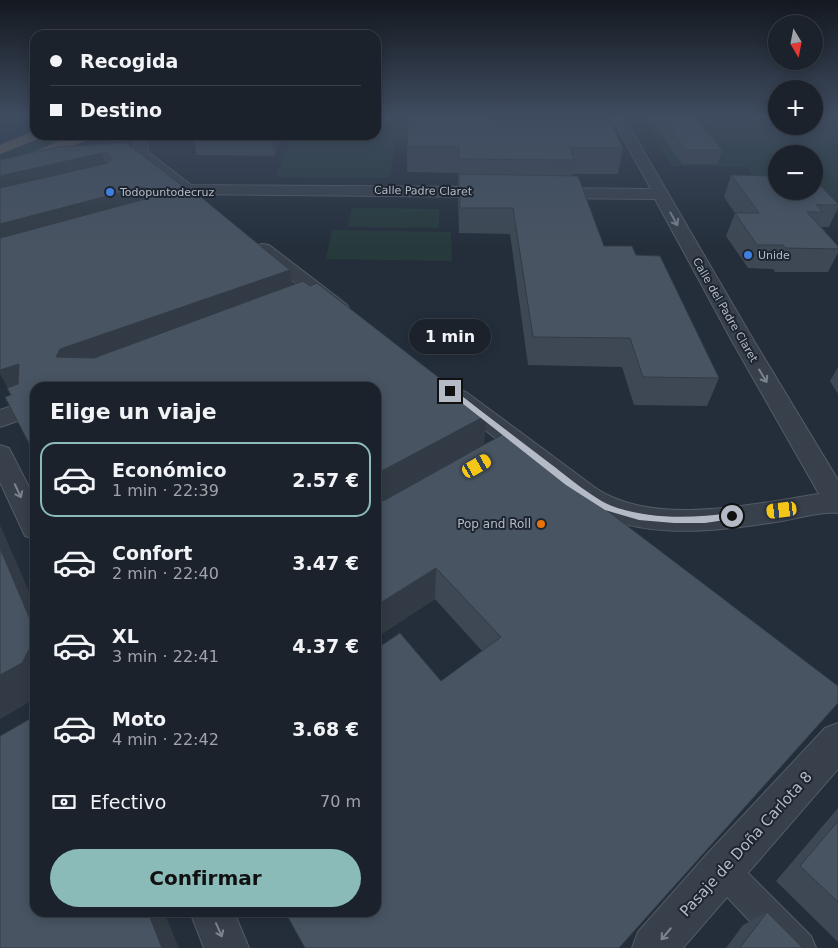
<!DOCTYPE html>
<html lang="es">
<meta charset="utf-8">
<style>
body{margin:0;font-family:"DejaVu Sans",sans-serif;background:#282f38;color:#f1f3f6;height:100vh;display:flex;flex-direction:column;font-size:19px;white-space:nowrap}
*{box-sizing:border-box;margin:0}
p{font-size:16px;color:#a0a4a9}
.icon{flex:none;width:28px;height:28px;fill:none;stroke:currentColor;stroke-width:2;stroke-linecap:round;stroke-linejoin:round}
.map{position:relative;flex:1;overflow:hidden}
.panel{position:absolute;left:30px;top:382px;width:351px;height:535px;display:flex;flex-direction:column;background:#1b222c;border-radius:15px;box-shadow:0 2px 12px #0003,0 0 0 1px #393f48}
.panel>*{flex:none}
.hud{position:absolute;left:30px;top:30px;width:351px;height:110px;border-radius:15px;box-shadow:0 2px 12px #0003,0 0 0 1px #393f48;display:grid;align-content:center;height:110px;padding:0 20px;background:#1b222c}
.needle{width:32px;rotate:170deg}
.controls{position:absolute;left:768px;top:15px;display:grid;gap:10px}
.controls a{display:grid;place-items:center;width:55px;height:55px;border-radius:50%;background:#1b222c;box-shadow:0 2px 12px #0003,0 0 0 1px #393f48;font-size:25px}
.end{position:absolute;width:22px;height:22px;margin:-11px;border:6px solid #b4bbc7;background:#111;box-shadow:0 0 0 2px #111}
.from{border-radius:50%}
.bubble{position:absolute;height:35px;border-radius:18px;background:#1b222c;box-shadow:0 2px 12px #0003,0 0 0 1px #393f48;font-size:16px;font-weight:600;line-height:35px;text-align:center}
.car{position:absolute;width:15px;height:30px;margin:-15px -8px;border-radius:6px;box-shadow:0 0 4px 1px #0007;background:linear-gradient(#f5c518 24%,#345 0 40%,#f5c518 0 76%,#345 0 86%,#f5c518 0)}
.hud b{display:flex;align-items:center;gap:18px;height:48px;font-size:19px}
.hud b+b{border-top:1px solid #393f48}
.hud i{width:12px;height:12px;background:#f1f3f6}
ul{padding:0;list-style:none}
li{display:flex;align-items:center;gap:15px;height:75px;margin:0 10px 8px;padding:0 10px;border:2px solid transparent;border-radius:15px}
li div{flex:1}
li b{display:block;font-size:19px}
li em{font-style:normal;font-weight:600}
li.on{border-color:#8bbbb9}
li>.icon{width:45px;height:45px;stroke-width:1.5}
h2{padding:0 20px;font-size:22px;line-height:60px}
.pay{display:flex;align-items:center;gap:12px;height:55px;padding:0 20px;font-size:19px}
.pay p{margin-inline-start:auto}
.action{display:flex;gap:10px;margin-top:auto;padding:10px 20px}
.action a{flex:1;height:58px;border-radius:30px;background:#8bbbb9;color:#111;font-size:20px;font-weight:600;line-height:58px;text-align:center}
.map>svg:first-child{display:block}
.green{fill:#263a3c;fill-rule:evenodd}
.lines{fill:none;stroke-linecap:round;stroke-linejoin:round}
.pedestrian-casing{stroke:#535b66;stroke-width:2}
.minor-casing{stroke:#535b66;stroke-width:2}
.motorway-casing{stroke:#434b56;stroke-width:1}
.pedestrian{fill:#38404c;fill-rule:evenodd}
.minor{fill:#38404c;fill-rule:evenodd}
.motorway{fill:#716655;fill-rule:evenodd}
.wall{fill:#3e4854}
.shaded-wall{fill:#323b45}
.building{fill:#485462;stroke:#323b45}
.oneway{stroke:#7c8490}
.route{fill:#b4bbc7}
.shop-dot{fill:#3f7fe0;stroke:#1d2530;stroke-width:2}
.food-dot{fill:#e8710a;stroke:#1d2530;stroke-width:2}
.labels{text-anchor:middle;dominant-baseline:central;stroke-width:4;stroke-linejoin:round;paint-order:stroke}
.far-street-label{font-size:11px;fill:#b4bbc7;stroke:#1d2530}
.far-poi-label{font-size:11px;fill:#b4bbc7;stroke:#1d2530;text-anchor:start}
.poi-label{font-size:12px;fill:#b4bbc7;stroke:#1d2530;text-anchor:end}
.near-street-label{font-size:15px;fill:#b4bbc7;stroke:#1d2530}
</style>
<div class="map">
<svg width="838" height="948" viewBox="0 0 838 948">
<rect width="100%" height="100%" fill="#242e3b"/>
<g class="green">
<polygon points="376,116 590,116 603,144 395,143 390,178 275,177 293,135 376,135"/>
<path d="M703,116H776V126H814V121H838V213L825,212L769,195L746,167L671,166L648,127H713ZM776,154H814V191H776Z"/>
<polygon points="47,135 73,135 47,147 0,164 0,155 32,143"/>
<polygon points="352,208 439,209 439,228 347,227"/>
<polygon points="332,230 451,232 452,261 326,259"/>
</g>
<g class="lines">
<defs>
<polygon id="pedestrian" points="722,853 733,858 811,936 816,948 775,948 711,880 706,869 711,858"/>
<g id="minor">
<path d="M611,116H623L754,341L838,480V513C821,511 799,518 782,521C715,531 637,543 577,503L450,402L446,397L450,392L458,390L466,392L597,489C657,527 752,504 819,494L732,341L655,199L549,198L544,196L541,193L544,190L549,188L651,189Z"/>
<polygon points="137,135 149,135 147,142 148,152 191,185 495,187 500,189 503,192 500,195 495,197 186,194 181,192 136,156 133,142"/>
<polygon points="263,244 269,245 346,304 349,308 346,312 339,314 332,312 257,253 254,249 257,245"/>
<polygon points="35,398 35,415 0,427 0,410"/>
<polygon points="0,445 9,448 35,499 35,539 25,536 0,482"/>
<polygon points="838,723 838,769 683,948 632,948 638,932 707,854 825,728"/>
<polygon points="190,912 234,912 249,948 204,948"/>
</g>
<g id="motorway">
<polygon points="35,131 35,135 43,135 41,138 0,154 0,145"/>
<polygon points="74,135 93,135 91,138 44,158 0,171 0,162 34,152"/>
</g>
</defs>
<use href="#pedestrian" class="pedestrian-casing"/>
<use href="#minor" class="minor-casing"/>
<use href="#motorway" class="motorway-casing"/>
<use href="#pedestrian" class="pedestrian"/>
<use href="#minor" class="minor"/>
<use href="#motorway" class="motorway"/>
</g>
<g class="wall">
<polygon points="649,116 694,116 722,150 718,164 682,164"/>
<polygon points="193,135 285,135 274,156 197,155"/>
<polygon points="126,143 292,285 484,445 838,686 441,681 482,651 435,599 380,635 376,631 376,388 11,395 8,388 0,160"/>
<polygon points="407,146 623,148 618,174 572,174 572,176 604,246 636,255 719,378 707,406 634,405 622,367 528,365 510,234 459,233 458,199 459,185 458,185 458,173 407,172"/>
<polygon points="731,175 838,204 838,207 829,227 821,227 838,246 838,253 828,272 775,272 773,269 748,268 726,236 735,213 724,197"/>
<polygon points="838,367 838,394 830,381"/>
<polygon points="838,808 838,942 776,881"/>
<polygon points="767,912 803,948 726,948 743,925"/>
</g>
<g class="shaded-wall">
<polygon points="271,135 285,135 274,156"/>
<polygon points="102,153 111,179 0,206 0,176"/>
<polygon points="142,187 150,214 0,257 0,224"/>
<polygon points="290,270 295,300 75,381 56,357 60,349"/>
<polygon points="19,364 35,394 16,402 0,374 0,370"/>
<polygon points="487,415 484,447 376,508 376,474"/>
<polygon points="0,525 35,605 35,631 0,548"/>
<polygon points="436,568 435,599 380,635 377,605"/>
<polygon points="35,638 35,699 0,719 0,675"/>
<polygon points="148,912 164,912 179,948 162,948"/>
</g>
<g class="building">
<polygon points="661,116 694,116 722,150 685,150"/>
<polygon points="409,119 610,121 623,148 570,148 574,160 459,159 459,147 407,146"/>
<polygon points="126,143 188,190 191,189 290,270 60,349 56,357 94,358 303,281 310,286 317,283 487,415 376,474 376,388 35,388 35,455 5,397 11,395 7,388 18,384 19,364 0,370 0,238 149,198 152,194 150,189 142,187 0,224 0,188 108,163 111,158 108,154 102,153 0,176 0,160 57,147"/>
<polygon points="459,174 578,176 604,246 632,246 636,255 660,256 719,378 643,377 630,338 533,337 513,208 460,208"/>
<polygon points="731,175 776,176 776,191 814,191 814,179 838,204 838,205 816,205 823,212 807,212 838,246 838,249 785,248 783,245 757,245 735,213 759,213"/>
<polygon points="505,433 838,686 838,703 619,948 305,948 285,912 376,912 376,649 400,633 441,681 501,637 436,568 377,605 376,604 376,503 385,500"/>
<polygon points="0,548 35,631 35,638 22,663 0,675"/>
<polygon points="35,716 35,912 148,912 162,948 0,948 0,736"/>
<polygon points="838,821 838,902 800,866"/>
<polygon points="767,912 803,948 740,948"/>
</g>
<defs><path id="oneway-shaft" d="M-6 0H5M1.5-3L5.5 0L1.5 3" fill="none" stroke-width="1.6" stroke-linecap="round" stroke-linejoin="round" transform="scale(1.25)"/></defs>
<g class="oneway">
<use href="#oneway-shaft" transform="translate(674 219) rotate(61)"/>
<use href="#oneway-shaft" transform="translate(763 376) rotate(59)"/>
<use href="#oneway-shaft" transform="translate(18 491) rotate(65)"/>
<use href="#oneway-shaft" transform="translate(219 930) rotate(66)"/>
<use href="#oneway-shaft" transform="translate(666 934) rotate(130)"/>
</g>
<linearGradient id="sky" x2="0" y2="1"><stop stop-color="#141920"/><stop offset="0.47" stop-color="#3f4c60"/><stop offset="1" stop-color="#3f4c60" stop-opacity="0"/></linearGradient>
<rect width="838" height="248" fill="url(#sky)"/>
<path class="route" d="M448,389H453C486,415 519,440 552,465C568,477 594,499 612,506C650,520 693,518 732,513L736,516L732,519L705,523H674L639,520L605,510L566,485L448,392Z"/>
<g class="shop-dot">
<circle cx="110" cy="192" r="5"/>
<circle cx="748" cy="255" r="5"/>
</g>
<circle class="food-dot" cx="541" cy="524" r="5"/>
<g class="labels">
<g class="far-street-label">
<text transform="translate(423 191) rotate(1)">Calle Padre Claret</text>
<text transform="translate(725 310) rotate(60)">Calle del Padre Claret</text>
</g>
<g class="far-poi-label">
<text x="120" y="192">Todopuntodecruz</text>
<text x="758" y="255">Unide</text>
</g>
<g class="poi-label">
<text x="531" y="524">Pop and Roll</text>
</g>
<g class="near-street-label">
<text transform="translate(746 844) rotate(-48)">Pasaje de Doña Carlota 8</text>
</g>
</g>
</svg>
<div class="controls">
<a><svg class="needle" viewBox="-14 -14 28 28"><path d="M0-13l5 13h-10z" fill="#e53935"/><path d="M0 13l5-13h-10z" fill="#a0a4a9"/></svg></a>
<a>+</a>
<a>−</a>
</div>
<i class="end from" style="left:732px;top:516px"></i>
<i class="end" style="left:450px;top:391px"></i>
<div class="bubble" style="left:409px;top:319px;width:82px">1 min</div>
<i class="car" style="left:477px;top:466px;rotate:60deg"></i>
<i class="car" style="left:782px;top:510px;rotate:263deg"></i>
<div class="hud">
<b><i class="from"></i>Recogida</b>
<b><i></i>Destino</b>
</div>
<section class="panel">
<h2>Elige un viaje</h2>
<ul>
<li class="on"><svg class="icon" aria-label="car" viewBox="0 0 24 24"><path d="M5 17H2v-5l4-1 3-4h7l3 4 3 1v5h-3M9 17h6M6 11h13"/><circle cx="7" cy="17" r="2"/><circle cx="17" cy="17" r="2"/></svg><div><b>Económico</b><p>1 min · 22:39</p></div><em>2.57 €</em></li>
<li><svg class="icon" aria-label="car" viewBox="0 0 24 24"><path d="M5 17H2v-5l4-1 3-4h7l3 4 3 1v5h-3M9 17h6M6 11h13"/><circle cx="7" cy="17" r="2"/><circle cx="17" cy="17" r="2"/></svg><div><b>Confort</b><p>2 min · 22:40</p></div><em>3.47 €</em></li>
<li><svg class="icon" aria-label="car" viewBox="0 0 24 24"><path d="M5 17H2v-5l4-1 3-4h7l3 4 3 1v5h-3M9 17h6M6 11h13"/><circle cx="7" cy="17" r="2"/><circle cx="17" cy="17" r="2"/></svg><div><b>XL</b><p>3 min · 22:41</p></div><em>4.37 €</em></li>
<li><svg class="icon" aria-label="car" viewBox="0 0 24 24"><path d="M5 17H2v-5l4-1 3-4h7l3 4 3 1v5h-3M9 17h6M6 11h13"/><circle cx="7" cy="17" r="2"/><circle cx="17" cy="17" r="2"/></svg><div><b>Moto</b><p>4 min · 22:42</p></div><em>3.68 €</em></li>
</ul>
<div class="pay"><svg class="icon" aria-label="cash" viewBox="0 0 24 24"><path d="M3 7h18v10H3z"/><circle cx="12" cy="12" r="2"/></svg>Efectivo<p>70 m</p></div>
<div class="action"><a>Confirmar</a></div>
</section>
</div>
